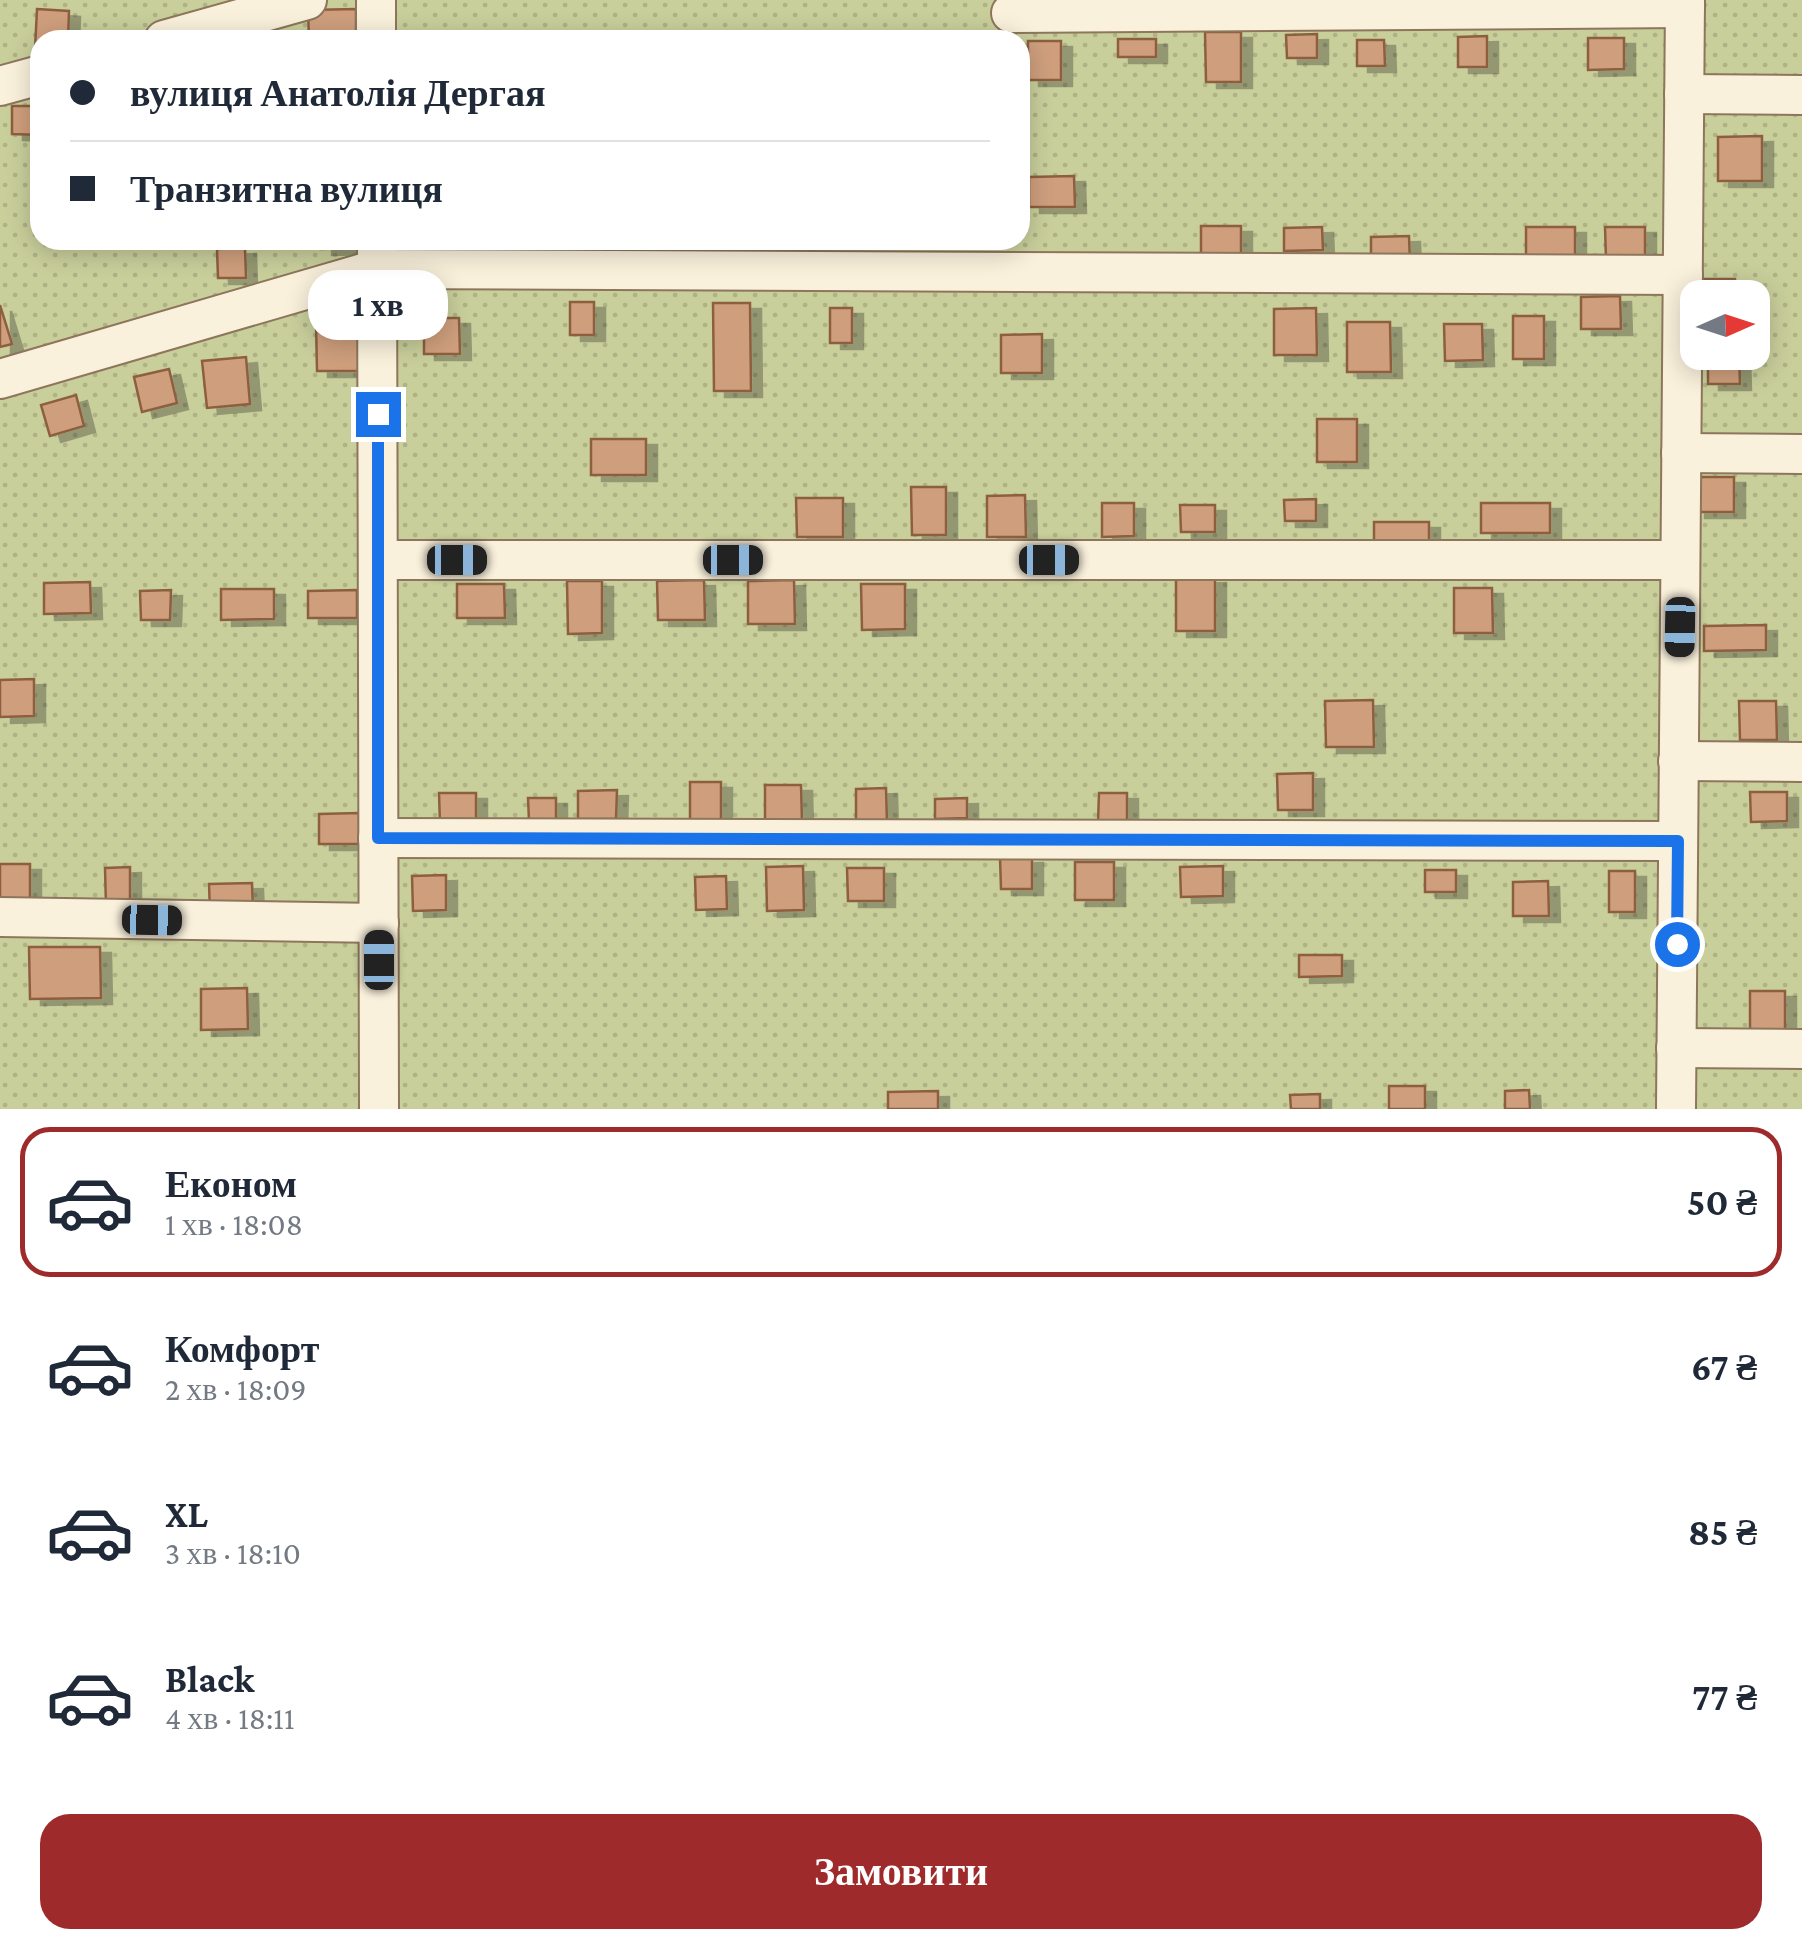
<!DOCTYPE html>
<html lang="uk">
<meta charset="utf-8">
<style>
body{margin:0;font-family:"Crimson Pro",serif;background:#f2f2f3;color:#1f2937;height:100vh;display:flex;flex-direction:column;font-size:38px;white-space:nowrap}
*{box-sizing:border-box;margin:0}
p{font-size:32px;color:#747a83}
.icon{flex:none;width:55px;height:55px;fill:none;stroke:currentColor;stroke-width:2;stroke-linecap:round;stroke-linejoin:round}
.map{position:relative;height:1109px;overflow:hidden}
.sheet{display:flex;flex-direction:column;background:#fff;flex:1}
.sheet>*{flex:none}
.hud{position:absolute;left:30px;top:30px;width:1000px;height:220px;border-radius:30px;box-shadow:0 5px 25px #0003;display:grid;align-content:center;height:220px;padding:0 40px;background:#fff}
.needle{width:65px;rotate:87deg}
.controls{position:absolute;left:1680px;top:280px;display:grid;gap:20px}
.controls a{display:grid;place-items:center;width:90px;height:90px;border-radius:20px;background:#fff;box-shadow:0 5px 25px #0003;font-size:50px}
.end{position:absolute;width:45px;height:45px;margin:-22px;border:12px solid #1a73e8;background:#fff;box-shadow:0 0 0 5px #fff}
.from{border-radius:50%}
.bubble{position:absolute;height:70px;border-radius:30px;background:#fff;box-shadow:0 5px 25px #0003;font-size:32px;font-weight:700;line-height:70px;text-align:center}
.car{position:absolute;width:30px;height:60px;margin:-30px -15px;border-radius:12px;box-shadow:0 0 8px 2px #0007;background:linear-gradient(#222 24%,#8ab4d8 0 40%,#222 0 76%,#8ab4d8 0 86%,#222 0)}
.hud b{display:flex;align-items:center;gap:35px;height:95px;font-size:38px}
.hud b+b{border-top:2px solid #e0e1e3}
.hud i{width:25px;height:25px;background:#1f2937}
ul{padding:18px 0 0;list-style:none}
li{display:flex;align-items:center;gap:30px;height:150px;margin:0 20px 15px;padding:0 20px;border:5px solid transparent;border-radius:30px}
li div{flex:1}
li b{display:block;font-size:38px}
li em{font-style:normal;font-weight:700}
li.on{border-color:#9e2a2b}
li>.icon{width:90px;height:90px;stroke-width:1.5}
.primary-button{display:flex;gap:20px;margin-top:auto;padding:20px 40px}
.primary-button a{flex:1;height:115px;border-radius:30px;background:#9e2a2b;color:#fff;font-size:40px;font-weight:700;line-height:115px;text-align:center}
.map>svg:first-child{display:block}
.grass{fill:url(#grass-dots);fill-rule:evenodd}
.building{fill:#cf9f7d;stroke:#8d5f41;stroke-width:2.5;filter:url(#shadow)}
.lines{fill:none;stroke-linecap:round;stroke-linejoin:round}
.minor-casing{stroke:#8d765c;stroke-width:42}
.minor{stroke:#faf1dc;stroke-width:38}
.route{stroke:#1a73e8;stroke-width:12}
</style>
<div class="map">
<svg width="1802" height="1109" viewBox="0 0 1802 1109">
<defs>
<pattern id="grass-dots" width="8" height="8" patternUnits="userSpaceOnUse" patternTransform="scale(2.5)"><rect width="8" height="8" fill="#c9cf9b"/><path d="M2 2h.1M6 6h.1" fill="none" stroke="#aeb285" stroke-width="1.8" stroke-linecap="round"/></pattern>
<filter id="shadow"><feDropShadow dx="11" dy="6" stdDeviation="0" flood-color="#0004"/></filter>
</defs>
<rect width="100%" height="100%" fill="#f0e4c8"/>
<path class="grass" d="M0,0H1802V1109H0ZM40,40H1020V240H40ZM1698,298H1752V352H1698Z"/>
<g class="building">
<polygon points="37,9 69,11 68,40 40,40 40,49 35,49"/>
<polygon points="356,9 356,40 309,40 308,10"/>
<polygon points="1205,32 1241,32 1241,82 1206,82"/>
<polygon points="1317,34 1317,58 1287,58 1286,35"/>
<polygon points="1487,36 1487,67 1458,67 1458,37"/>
<polygon points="1588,38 1624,38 1624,69 1588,70"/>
<rect x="1118" y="39" width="38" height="18"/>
<polygon points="1357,40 1384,40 1385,66 1357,66"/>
<rect x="1028" y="41" width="33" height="39"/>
<polygon points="12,106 40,106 40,135 12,134"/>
<polygon points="1762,136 1762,181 1718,181 1718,137"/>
<polygon points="1074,176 1075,207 1029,207 1029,177"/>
<rect x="1201" y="226" width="40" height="28"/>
<polygon points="1322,227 1323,250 1284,251 1284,228"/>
<rect x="1526" y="227" width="49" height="30"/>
<polygon points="1605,227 1645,227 1645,258 1606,259"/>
<polygon points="1409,236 1410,264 1371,264 1371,237"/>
<polygon points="321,240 358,240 358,248 321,249"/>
<polygon points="245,248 246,278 218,278 217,249"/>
<rect x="1701" y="279" width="34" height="19"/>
<polygon points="1620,296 1621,329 1581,329 1581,297"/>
<rect x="570" y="302" width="24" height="33"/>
<polygon points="713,303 750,303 751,391 714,391"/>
<polygon points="0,305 12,344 0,347"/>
<rect x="830" y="308" width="22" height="35"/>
<polygon points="1316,308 1317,355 1274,355 1274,309"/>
<rect x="1513" y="316" width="31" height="43"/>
<polygon points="424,318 459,318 460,354 424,354"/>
<polygon points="360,321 360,371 317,371 316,322"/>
<polygon points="1347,322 1390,322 1391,372 1347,372"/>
<polygon points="1444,324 1482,324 1483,360 1445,361"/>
<polygon points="1042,334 1042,373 1001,373 1001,335"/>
<polygon points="1708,352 1739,352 1740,384 1708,384"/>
<polygon points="246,357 250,404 207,408 202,361"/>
<polygon points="169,369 177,403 142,412 134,377"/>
<polygon points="76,395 84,426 50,436 41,405"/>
<rect x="1317" y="419" width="40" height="43"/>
<rect x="591" y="439" width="55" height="36"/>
<rect x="1694" y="477" width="40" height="35"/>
<polygon points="911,487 946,487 946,535 912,535"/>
<polygon points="1025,495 1026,537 987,537 987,496"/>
<polygon points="796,498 843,498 843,537 797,537"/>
<polygon points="1316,499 1316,521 1285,521 1284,500"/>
<polygon points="1102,503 1134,503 1134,536 1102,537"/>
<rect x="1481" y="503" width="69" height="30"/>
<polygon points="1180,505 1215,505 1215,532 1181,532"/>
<polygon points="1374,522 1429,522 1429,543 1374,544"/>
<polygon points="1215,577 1215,631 1176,631 1176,578"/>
<polygon points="704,580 705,620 658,620 657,581"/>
<polygon points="794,580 795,624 748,624 748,581"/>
<polygon points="567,581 602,581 602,633 568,634"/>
<polygon points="90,582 91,613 44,614 44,583"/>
<polygon points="457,584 504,584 505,618 457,618"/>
<polygon points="861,584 905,584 905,629 862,630"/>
<polygon points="1454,588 1492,588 1493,633 1454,633"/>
<polygon points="221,589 274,589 274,619 221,620"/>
<polygon points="171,590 170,620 141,620 140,591"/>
<polygon points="357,590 357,618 308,618 308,591"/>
<polygon points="1766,625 1766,650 1704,651 1704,626"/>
<polygon points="34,679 34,716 0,717 0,680"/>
<polygon points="1373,700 1374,747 1326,747 1325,701"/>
<polygon points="1739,701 1776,701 1777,740 1740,740"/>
<polygon points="1313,773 1313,810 1278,810 1277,774"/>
<rect x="690" y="782" width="31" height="39"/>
<polygon points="765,785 801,785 802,823 765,824"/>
<polygon points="886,788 887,824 856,824 856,789"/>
<polygon points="617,790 616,819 578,819 578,791"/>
<polygon points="1750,792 1787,792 1787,821 1751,822"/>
<polygon points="439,793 476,793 476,823 440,824"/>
<polygon points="1099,793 1127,793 1127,822 1098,822"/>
<polygon points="528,798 556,798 556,821 529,821"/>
<polygon points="967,798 967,818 935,819 935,799"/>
<polygon points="359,813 359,844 319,844 319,814"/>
<polygon points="1032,857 1032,889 1001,889 1000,858"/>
<rect x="1075" y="862" width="39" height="38"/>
<rect x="0" y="864" width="30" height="36"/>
<polygon points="803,866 804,910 767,911 766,867"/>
<polygon points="1223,866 1223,896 1181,897 1180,867"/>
<polygon points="130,867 130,907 106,907 105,868"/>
<polygon points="847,868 884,868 884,901 848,901"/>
<rect x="1425" y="870" width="31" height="22"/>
<rect x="1609" y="871" width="26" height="41"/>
<polygon points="446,875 446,910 413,911 412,876"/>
<polygon points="726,876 727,909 696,910 695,877"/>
<polygon points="1548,881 1549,916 1513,916 1513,882"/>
<polygon points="252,883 253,911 210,912 209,884"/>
<polygon points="29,947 100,947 101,998 30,999"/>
<polygon points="1299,955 1342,955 1342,976 1299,977"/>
<polygon points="247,988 248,1029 201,1030 201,989"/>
<rect x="1750" y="991" width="35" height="41"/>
<rect x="1389" y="1086" width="36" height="23"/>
<polygon points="1529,1090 1530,1109 1505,1109 1505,1091"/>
<polygon points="938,1091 938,1109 888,1109 888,1092"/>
<polygon points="1320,1094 1320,1109 1291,1109 1290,1095"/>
</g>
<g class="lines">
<defs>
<g id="minor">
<polyline points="376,0 376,40"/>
<polyline points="1011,13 1685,8"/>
<polyline points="164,40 307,0"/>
<polyline points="0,86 40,75"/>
<polyline points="1684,94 1802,95"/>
<polyline points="377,240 379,1109"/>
<polyline points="0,379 377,269 1683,275"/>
<polyline points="1681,453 1802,454"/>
<polyline points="378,560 1680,560"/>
<polyline points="1678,761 1802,762"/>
<polyline points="378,838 1678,841"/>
<polyline points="0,917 379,923"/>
<polyline points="1676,1048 1802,1049"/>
<polyline points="1676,1109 1685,0"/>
</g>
</defs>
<use href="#minor" class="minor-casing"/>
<use href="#minor" class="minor"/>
</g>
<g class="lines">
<polyline class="route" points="378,414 378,838 1678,841 1677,944"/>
</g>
</svg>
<div class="controls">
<a><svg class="needle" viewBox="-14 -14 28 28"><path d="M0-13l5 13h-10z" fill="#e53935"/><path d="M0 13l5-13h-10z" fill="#747a83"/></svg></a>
</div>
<i class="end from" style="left:1677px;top:944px"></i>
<i class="end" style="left:378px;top:414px"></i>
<div class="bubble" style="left:308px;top:270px;width:140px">1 хв</div>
<i class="car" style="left:457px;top:560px;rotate:90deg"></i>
<i class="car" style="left:733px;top:560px;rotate:90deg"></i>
<i class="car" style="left:1049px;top:560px;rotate:90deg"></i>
<i class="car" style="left:1680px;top:627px;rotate:181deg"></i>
<i class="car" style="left:152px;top:920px;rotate:91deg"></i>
<i class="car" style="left:379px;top:960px;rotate:0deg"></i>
<div class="hud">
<b><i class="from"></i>вулиця Анатолія Дергая</b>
<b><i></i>Транзитна вулиця</b>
</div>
</div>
<section class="sheet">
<ul>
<li class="on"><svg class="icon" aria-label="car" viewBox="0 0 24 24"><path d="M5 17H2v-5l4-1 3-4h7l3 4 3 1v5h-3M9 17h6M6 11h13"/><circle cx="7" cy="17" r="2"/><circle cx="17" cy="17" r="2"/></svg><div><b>Економ</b><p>1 хв · 18:08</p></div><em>50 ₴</em></li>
<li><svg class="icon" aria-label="car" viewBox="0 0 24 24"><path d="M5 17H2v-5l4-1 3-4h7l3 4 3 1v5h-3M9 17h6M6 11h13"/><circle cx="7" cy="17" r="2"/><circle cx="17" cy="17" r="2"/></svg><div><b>Комфорт</b><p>2 хв · 18:09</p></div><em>67 ₴</em></li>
<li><svg class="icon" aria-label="car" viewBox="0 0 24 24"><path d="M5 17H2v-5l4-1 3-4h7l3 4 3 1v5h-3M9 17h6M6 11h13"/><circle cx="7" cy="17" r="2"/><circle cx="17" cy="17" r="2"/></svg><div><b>XL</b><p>3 хв · 18:10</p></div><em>85 ₴</em></li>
<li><svg class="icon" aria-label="car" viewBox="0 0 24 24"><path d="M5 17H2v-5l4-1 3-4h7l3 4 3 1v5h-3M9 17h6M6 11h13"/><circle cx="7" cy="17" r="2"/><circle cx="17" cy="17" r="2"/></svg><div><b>Black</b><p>4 хв · 18:11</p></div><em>77 ₴</em></li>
</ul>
<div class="primary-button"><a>Замовити</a></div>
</section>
